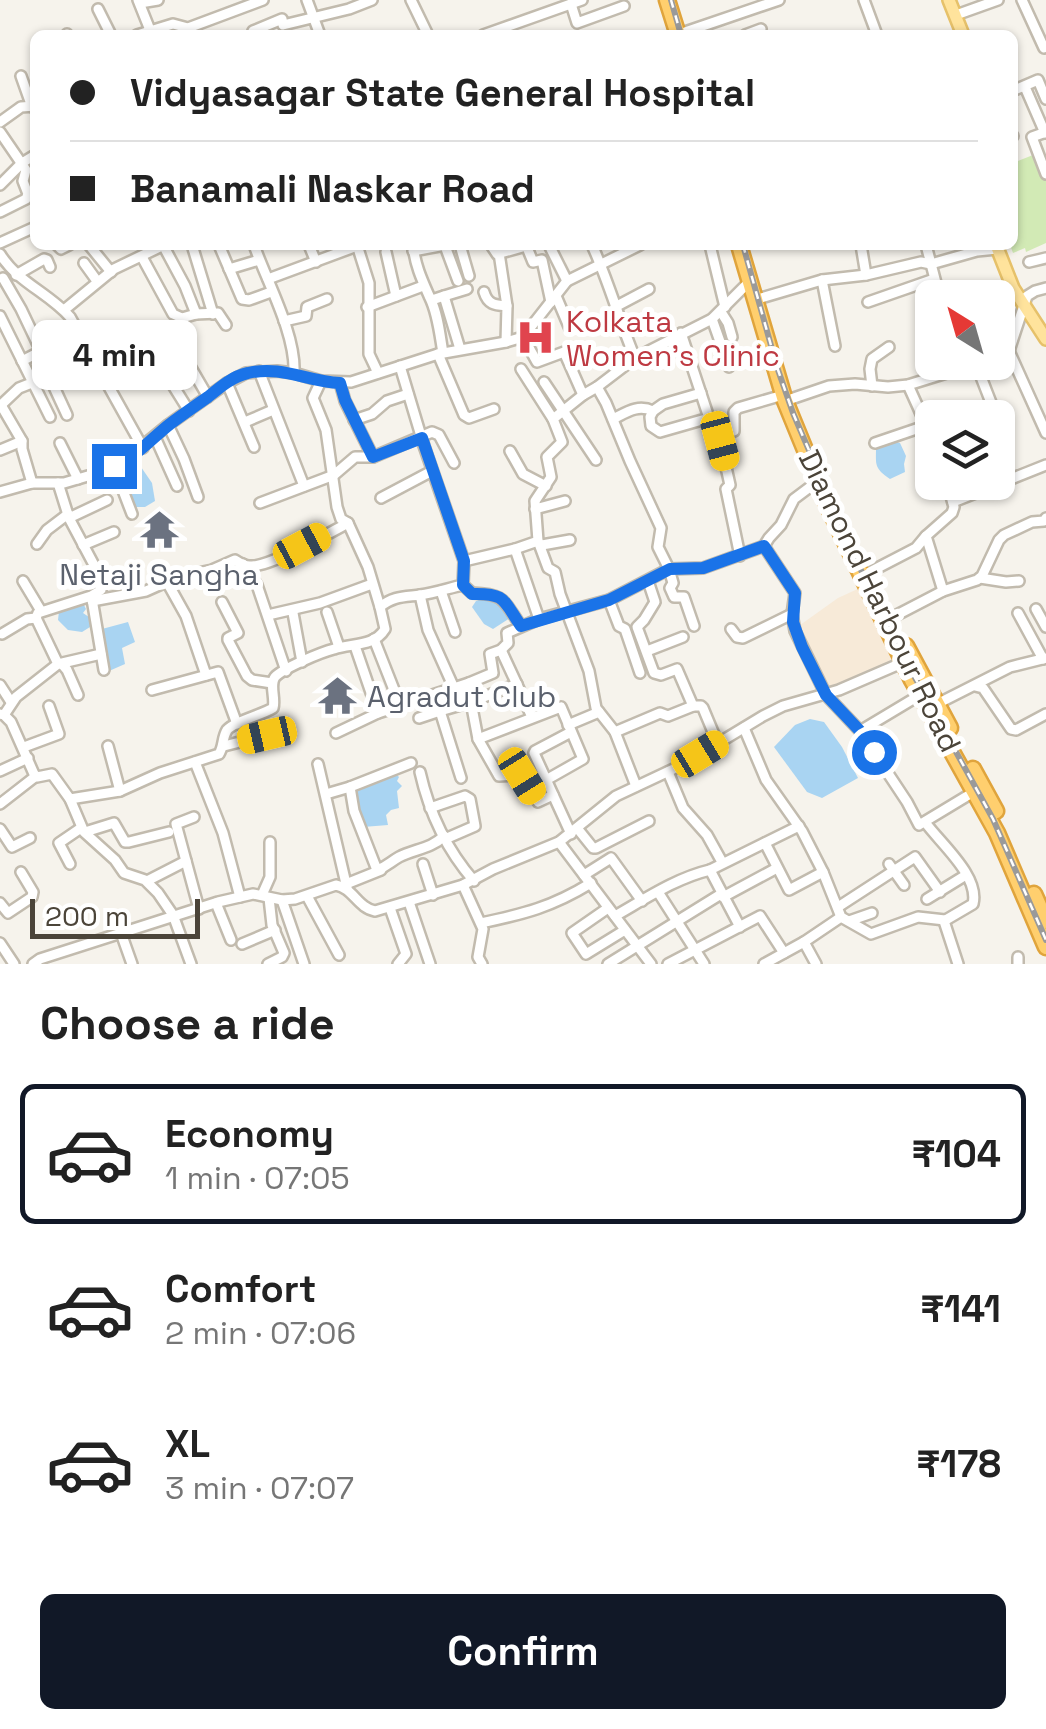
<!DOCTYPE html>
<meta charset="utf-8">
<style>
body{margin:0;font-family:"Space Grotesk",sans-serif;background:#f2f2f2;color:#222;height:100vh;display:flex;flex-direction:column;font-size:38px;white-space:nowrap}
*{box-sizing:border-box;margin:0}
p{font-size:32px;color:#767676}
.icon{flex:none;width:55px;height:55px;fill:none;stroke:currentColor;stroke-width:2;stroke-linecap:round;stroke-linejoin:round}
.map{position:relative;height:964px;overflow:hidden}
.side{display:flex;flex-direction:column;background:#fff;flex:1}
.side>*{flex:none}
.hud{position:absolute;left:30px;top:30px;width:988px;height:220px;border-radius:15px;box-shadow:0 2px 8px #0004;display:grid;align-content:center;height:220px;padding:0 40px;background:#fff}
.needle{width:65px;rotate:323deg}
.controls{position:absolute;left:915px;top:280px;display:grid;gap:20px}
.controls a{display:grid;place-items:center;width:100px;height:100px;border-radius:15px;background:#fff;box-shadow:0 2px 8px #0004;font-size:50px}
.scale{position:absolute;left:30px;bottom:25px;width:170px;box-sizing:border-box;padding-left:10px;border:5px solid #4b4439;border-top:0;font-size:28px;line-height:35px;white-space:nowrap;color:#4b4439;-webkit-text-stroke:8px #fff;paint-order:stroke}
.end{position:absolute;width:45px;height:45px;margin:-22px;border:12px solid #1a73e8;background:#fff;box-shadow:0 0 0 5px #fff}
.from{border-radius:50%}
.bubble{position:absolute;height:70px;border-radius:15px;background:#fff;box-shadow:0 2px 8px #0004;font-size:32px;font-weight:800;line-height:70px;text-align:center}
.car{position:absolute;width:30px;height:60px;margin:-30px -15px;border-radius:12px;box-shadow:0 0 8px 2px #0007;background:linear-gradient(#f5c518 24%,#345 0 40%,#f5c518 0 76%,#345 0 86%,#f5c518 0)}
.hud b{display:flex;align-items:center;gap:35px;height:95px;font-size:38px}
.hud b+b{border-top:2px solid #e0e0e0}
.hud i{width:25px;height:25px;background:#222}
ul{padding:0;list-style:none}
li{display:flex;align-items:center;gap:30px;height:140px;margin:0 20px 15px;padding:0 20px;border:5px solid transparent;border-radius:15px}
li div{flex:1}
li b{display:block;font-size:38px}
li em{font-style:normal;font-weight:800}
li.selected{border-color:#111827}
li>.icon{width:90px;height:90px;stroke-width:1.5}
h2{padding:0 40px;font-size:45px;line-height:120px}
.action{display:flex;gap:20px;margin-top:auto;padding:20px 40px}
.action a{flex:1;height:115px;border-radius:15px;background:#111827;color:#fff;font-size:40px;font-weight:800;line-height:115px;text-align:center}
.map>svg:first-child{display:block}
.commercial{fill:#f7ead8}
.green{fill:#d2eab5}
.water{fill:#a9d4f2}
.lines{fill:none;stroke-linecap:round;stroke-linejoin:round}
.minor-casing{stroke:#c2bbae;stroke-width:14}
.major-casing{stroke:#e6c16a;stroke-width:16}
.highway-casing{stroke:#e0a43c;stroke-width:19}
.minor{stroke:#fff;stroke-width:9}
.major{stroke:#ffe39c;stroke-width:11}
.highway{stroke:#ffcf6e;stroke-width:14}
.rail-casing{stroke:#9a9a9a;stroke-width:6}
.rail{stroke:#fff;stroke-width:2.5;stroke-dasharray:8;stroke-linecap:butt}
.route{stroke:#1a73e8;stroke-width:12}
.labels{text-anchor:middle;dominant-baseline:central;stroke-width:10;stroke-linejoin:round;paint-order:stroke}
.health-label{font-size:30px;fill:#be3a42;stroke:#fff;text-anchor:start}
.worship-label{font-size:30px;fill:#5b616d;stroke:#fff}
.street-label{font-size:30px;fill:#4b4439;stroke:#fff}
</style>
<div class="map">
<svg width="1046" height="964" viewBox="0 0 1046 964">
<rect width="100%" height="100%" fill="#f6f3ec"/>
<polygon class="commercial" points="862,587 899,661 828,692 796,628 838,598"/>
<polygon class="green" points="1038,153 1046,175 1046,243 1026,252 1025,248 1013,253 1010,245 1012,245 1013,163"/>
<g class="water">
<path d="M894,441L900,443L906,456L904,464L905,472L890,479C874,468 876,465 876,448Z"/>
<polygon points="137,466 141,467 152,483 155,501 145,507 133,507 122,477"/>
<polygon points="491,595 513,616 493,629 484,624 472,607 476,601"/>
<polygon points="77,604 84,605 86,609 83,613 92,619 90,627 82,632 68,630 58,620 59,611 71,608"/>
<polygon points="128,622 135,642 122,648 125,664 109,671 102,629"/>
<polygon points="810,719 824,722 842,747 858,778 822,798 807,792 774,747 795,725"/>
<polygon points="395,773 399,777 397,781 402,786 397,791 399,808 391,810 386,815 388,825 363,827 358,818 353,788"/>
</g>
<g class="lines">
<defs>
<g id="minor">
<polyline points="138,0 150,30"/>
<polyline points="307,0 320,35"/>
<polyline points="411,0 428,35"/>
<polyline points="864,0 877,35"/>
<polyline points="1022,0 1044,48"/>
<polyline points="140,3 158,0"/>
<polyline points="571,4 577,23 624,6"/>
<polyline points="98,9 111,35"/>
<polyline points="956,15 998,0"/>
<polyline points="253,31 282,19 283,25 349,9 372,0"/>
<polyline points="685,32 779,0"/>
<polyline points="67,34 67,35"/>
<polyline points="137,35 173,24 188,28 263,0"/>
<polyline points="483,35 582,0"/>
<polyline points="745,35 761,29"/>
<polyline points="21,76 32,107"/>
<polyline points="1025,87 1045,133"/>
<polyline points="1012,91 1038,80 1046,99"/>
<polyline points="0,122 21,107 35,106"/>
<polyline points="0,132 26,170 23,181 28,194 26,199 0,212"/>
<polyline points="1046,132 1032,137 1046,174"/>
<polyline points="1012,135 1013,136"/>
<polyline points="0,185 22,163 35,155"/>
<polyline points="0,243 35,227"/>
<polyline points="57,245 61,249 69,245"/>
<polyline points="89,245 111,272"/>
<polyline points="163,245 185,286 196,314"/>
<polyline points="192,245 213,314"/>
<polyline points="219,245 242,299 249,300 271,292"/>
<path d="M254,245C267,282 296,334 294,373"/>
<polyline points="309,245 316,262"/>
<polyline points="357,245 369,283 369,354 378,373"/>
<path d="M413,245C415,265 422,280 430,298C438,314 440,336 443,353"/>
<polyline points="460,245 469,276"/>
<polyline points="491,245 497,254 526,246"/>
<polyline points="526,245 533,262 542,260 551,302"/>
<polyline points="549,245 567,281"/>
<path d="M592,245C609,282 619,320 635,358"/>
<polyline points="710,245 725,307"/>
<polyline points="861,245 866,275"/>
<polyline points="926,245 940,298"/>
<polyline points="445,246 458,281"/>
<polyline points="413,251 445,245"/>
<polyline points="386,252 396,296"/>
<polyline points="499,253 507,306"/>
<path d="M0,254C17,282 49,293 70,317L143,448"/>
<polyline points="142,257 173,314 182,318 196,314 218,313 226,325"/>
<polyline points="1029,262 1046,258"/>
<polyline points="84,263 97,281"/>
<polyline points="229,269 259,260"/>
<polyline points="16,275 44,259 47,260 50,267"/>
<polyline points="3,278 21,309 41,351"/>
<polyline points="268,279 357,246"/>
<polyline points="822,280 835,346"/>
<path d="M484,292C488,305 495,305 507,306L506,342"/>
<polyline points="444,296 467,289"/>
<polyline points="556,296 570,329"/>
<polyline points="761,298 822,280 866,275 921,262 931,264 977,251 997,249"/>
<polyline points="432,300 444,296 460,349"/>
<polyline points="868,302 934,279"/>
<polyline points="367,307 423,286"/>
<polyline points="615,307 649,289"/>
<polyline points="64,310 114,269 164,245"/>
<polyline points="721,312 728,323 732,337"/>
<polyline points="0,316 50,417"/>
<polyline points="712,319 729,367"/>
<polyline points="284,321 306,316 307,307 327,299"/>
<polyline points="121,330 126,336 131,338 136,355"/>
<polyline points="681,333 709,418 719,436"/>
<polyline points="523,337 537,362 564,352 583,395 597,387 635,358 712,319 749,282"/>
<polyline points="1009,351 1046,433"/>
<polyline points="438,354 464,415 469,418 494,409"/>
<polyline points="998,357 1009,351 1027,296 1035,291 1046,288"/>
<polyline points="22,361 49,347 53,339 79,330"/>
<polyline points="976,364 997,418"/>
<polyline points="400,366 424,446 464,561 463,585"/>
<polyline points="521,369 553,419"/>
<polyline points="164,371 189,411"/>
<polyline points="259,371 304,486"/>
<polyline points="100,372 147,349 176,342 208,397"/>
<polyline points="49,376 67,415"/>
<polyline points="321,381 313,398 326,430 337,507 341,519 348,523 368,567 380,607"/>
<polyline points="544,382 596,460"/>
<polyline points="227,383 254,447"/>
<polyline points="340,383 345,401 373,457"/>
<polyline points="908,385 932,438"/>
<polyline points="872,386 870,369 872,359 889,347"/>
<polyline points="597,387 606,403 630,461 661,528 658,547 669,569 673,583 670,588 674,597 684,597 694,626"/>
<polyline points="785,401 829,386 855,384 888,387 908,385 982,362"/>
<polyline points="1,405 22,441 22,449 32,483"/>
<polyline points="0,406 19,388 93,359"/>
<polyline points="653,411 650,417 651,426 660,432 709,418"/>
<path d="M613,419C627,412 638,404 653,411L663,404L701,393"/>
<polyline points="354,420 372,414 387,401 408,394"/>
<polyline points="245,422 273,410"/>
<polyline points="168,425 184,459 198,497"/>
<polyline points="155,437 177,486"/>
<polyline points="60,443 78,479"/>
<polyline points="875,443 928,425"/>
<polyline points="0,450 22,441"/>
<polyline points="510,451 523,474 546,486"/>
<polyline points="114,467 132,514"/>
<polyline points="0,492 32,483 64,483 98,473 123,462 168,425 227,383 246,373 277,371 294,373 321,381 351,382 438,354 506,342 523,337 567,281 640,245"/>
<polyline points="381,498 432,471"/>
<polyline points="953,502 1046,465"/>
<polyline points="260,503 334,475 355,457 373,457 432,432 439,435 454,463"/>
<polyline points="535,509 565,501"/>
<polyline points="69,518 107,500"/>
<polyline points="538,541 548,568 555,572 560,594 589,671 596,708 615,732 636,786"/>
<polyline points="37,544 47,530 68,514"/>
<polyline points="83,545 114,532"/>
<polyline points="542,545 570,540"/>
<polyline points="764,546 795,593 792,614 795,631 826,695 860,731 907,802 919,825 977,790"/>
<polyline points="515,549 539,619"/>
<polyline points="740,556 726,489 730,485 719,436 734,431 734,412 738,408 783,395"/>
<polyline points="464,561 515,549 538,541 535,501 551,477 547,457 562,442 553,419 583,395"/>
<polyline points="243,564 257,585 286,671"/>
<polyline points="862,576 916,548 926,536"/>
<polyline points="980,578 1006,582 1019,581"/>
<polyline points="23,581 41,611"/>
<polyline points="648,581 655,602 644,620 637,627 654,673 661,675 677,669 693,706 701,706 703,708 718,744"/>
<polyline points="167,582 186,616 206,675"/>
<path d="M463,585L472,593C505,594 503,600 521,626"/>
<polyline points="441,591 455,632"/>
<polyline points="943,591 926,536 952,513 954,507 947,482"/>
<polyline points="420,595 428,630 454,688"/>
<polyline points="92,599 104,670"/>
<polyline points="609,600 619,626 625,629 640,673"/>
<path d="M92,601L146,591L175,578L212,570L235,560C238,562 245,566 250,566C269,568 329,533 348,523"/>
<polyline points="222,602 238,633 228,638 228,640 247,676 252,680 272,683"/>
<polyline points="1036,609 1046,627"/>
<polyline points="327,612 339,647"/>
<polyline points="293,613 302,662"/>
<polyline points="1018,613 1043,659"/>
<polyline points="268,615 320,603 372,584"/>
<polyline points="891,618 943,591 977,580 982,576 999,540 1004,535 1032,522 1044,521 1046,518"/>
<polyline points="731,629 737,637 743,638 792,614"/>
<polyline points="2,634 27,619 36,618"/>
<polyline points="374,639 400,705"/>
<polyline points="355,646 378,713"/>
<polyline points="501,650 532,717"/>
<polyline points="647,651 683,637"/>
<polyline points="58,664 101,654"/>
<polyline points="62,664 67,670 78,695"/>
<path d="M517,684L471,702L478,739L499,776C526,773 525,781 538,802L553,795"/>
<polyline points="0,685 11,702"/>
<polyline points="975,686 983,688 1011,729 1016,730 1046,714"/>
<polyline points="152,690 218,672 237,724"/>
<polyline points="937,704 1010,667 1046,658"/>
<polyline points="0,714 4,715 11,722 34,774 37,777 52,774 70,799 84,832 115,860 124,873 145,880 158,893 173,915 191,964"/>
<polyline points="4,715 16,697 58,664 36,618 38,613 91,596 101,590 94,565 69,518 58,483"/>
<polyline points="419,718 440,711"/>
<polyline points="568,725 599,712"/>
<polyline points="744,728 766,780 802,831 823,872 841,917 871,934 918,917 945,920"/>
<polyline points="860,731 920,695"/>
<polyline points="615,732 660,713 668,716 693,706"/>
<polyline points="336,733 378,713 469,683"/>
<polyline points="478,739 561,707 583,759 546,780"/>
<polyline points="108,746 120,791"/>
<polyline points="224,746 267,735"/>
<polyline points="24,747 59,734 49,706"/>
<polyline points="195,762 223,833 240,897"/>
<polyline points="318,764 347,888"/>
<polyline points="0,771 28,758"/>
<path d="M420,772C429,812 447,850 474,881"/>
<polyline points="668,772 683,808 707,835 722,862"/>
<polyline points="461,778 440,711 471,702 469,683 493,673 490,654 501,650 508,643 507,633 539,619 609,600 669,569 703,568 764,546 769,538 781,525 794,499 818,481"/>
<path d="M350,787L354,811L377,870C388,866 390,862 399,857C414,849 431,849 444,836"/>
<polyline points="326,794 350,787 411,763"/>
<path d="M70,799L120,791L160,773L219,754C224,746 222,738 227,730C235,721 262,715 273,708C276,699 269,685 275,677C283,668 322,652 334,649C352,643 374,647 385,629L380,607C393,596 404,597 420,595C435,593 449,588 463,585"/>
<polyline points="0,804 36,776"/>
<polyline points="430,808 465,796 470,799 475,826 445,839"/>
<polyline points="194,817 176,824 199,909"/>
<path d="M925,822C940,843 980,876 973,904L944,921L958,964"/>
<polyline points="577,828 593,848 596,848 649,821"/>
<polyline points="0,829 12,847 30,838"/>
<polyline points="85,832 114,823 125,842 129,842 169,832"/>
<polyline points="571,834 534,753 535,751 571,732"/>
<polyline points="559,842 651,964"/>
<polyline points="765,843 789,890 823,872"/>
<polyline points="70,864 59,843 81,828"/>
<polyline points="423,864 433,895"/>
<polyline points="889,864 904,885"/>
<polyline points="710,870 740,927"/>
<polyline points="584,875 611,858 642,901"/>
<polyline points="147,881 186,861"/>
<polyline points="346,884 381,870"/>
<polyline points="463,885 483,929 478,957 482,964"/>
<polyline points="658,892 704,964"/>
<polyline points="262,895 270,877 270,842"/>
<polyline points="307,896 339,955"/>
<polyline points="723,897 777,868"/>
<polyline points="927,899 966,875"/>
<polyline points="282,900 304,964"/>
<polyline points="409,902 430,964"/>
<polyline points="0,903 8,913 32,897 33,892 21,872"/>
<polyline points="216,903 231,940"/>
<polyline points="838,907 915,857 940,892"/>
<polyline points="390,908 406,954 398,964"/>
<polyline points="608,908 572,933 586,954 625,930"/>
<path d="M615,916C645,899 676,878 710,870L799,826"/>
<polyline points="849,921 872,913"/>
<path d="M481,923C524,914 552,907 591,883"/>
<polyline points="121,933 132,964"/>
<polyline points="804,942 816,964"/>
<polyline points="0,943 14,964"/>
<polyline points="242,944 275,930"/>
<polyline points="1018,957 1018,964"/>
<path d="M33,964L40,959L218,902L253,894L282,900L295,899L336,885C353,888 358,908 375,911L463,885L493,869L559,842L616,796L682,765L763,716L783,706L839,690L904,662"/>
<polyline points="268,964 282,957 284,953 272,925 269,898"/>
<polyline points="608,964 721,894"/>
<polyline points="668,964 760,916 784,953"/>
<polyline points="764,964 804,942 841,917"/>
</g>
<g id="major">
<polyline points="949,0 963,35"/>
<polyline points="996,245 1013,288 1046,339"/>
</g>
<g id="highway">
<polyline points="667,0 678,35"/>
<polyline points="739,245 785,401 828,506 912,680 997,833 1046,947"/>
<polyline points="906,646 950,728"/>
<polyline points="973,769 996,811"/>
<polyline points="1034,894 1046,921"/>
</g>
</defs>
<use href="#minor" class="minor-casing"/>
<use href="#major" class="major-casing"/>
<use href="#highway" class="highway-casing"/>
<use href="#minor" class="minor"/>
<use href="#major" class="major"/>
<use href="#highway" class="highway"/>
<defs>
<g id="rail">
<polyline points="671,0 681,35"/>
<polyline points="743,245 777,367 793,413 853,553 891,634 993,819 1046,940"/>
</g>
</defs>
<use href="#rail" class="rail-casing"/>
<use href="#rail" class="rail"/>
</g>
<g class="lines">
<path class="route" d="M114,466C136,457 151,439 170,424C182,415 195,406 208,397C220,387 233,376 248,373C282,365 308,382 340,383L345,400L373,457L422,438L464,561L463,585L472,594C506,593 503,600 521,626L609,600L670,569L703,568L764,546L795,593L793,622L802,647L826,695L860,731L874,752"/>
</g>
<defs>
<symbol id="hospital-bare" viewBox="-9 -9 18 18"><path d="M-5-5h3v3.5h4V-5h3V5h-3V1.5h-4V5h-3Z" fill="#e0444e" stroke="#fff" stroke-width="2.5" paint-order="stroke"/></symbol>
<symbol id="temple-bare" viewBox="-9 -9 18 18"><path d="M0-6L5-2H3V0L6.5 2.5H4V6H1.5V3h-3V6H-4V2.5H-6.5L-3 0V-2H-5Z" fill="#6b7280" stroke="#fff" stroke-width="2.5" paint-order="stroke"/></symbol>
</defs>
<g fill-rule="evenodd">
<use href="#hospital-bare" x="508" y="310" width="55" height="55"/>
<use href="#temple-bare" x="132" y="502" width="55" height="55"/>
<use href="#temple-bare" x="310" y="668" width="55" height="55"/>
</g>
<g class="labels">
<g class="health-label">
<text x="566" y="321">Kolkata<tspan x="566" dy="34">Women's Clinic</tspan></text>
</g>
<g class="worship-label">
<text x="159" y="574">Netaji Sangha</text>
<text x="367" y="696" text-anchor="start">Agradut Club</text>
</g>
<g class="street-label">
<text transform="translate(880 601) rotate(64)">Diamond Harbour Road</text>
</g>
</g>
</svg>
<div class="controls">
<a><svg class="needle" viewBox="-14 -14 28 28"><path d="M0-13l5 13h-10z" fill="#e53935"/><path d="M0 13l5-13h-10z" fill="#767676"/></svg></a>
<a><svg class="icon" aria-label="layers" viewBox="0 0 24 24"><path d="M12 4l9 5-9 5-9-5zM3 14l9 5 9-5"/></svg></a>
</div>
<div class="scale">200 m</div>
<i class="end from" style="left:874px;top:752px"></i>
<i class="end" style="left:114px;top:466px"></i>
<div class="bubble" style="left:32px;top:320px;width:165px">4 min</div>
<i class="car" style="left:720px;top:441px;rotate:165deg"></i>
<i class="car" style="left:302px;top:546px;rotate:62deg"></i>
<i class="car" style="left:267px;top:735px;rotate:257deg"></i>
<i class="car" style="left:700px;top:754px;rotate:59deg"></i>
<i class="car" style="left:522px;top:776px;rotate:148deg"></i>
<div class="hud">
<b><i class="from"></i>Vidyasagar State General Hospital</b>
<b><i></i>Banamali Naskar Road</b>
</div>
</div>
<section class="side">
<h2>Choose a ride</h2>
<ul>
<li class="selected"><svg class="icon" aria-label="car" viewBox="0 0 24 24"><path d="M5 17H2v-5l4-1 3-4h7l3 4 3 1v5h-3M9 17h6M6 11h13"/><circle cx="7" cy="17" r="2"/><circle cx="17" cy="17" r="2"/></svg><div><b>Economy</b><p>1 min · 07:05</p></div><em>₹104</em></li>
<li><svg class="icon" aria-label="car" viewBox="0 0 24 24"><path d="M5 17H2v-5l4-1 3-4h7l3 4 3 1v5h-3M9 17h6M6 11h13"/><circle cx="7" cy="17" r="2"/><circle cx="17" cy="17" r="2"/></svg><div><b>Comfort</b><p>2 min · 07:06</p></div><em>₹141</em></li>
<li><svg class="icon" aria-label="car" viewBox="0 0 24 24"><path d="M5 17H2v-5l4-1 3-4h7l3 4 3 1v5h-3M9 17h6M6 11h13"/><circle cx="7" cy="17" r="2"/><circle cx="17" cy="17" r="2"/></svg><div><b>XL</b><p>3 min · 07:07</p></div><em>₹178</em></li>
</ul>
<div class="action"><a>Confirm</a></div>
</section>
